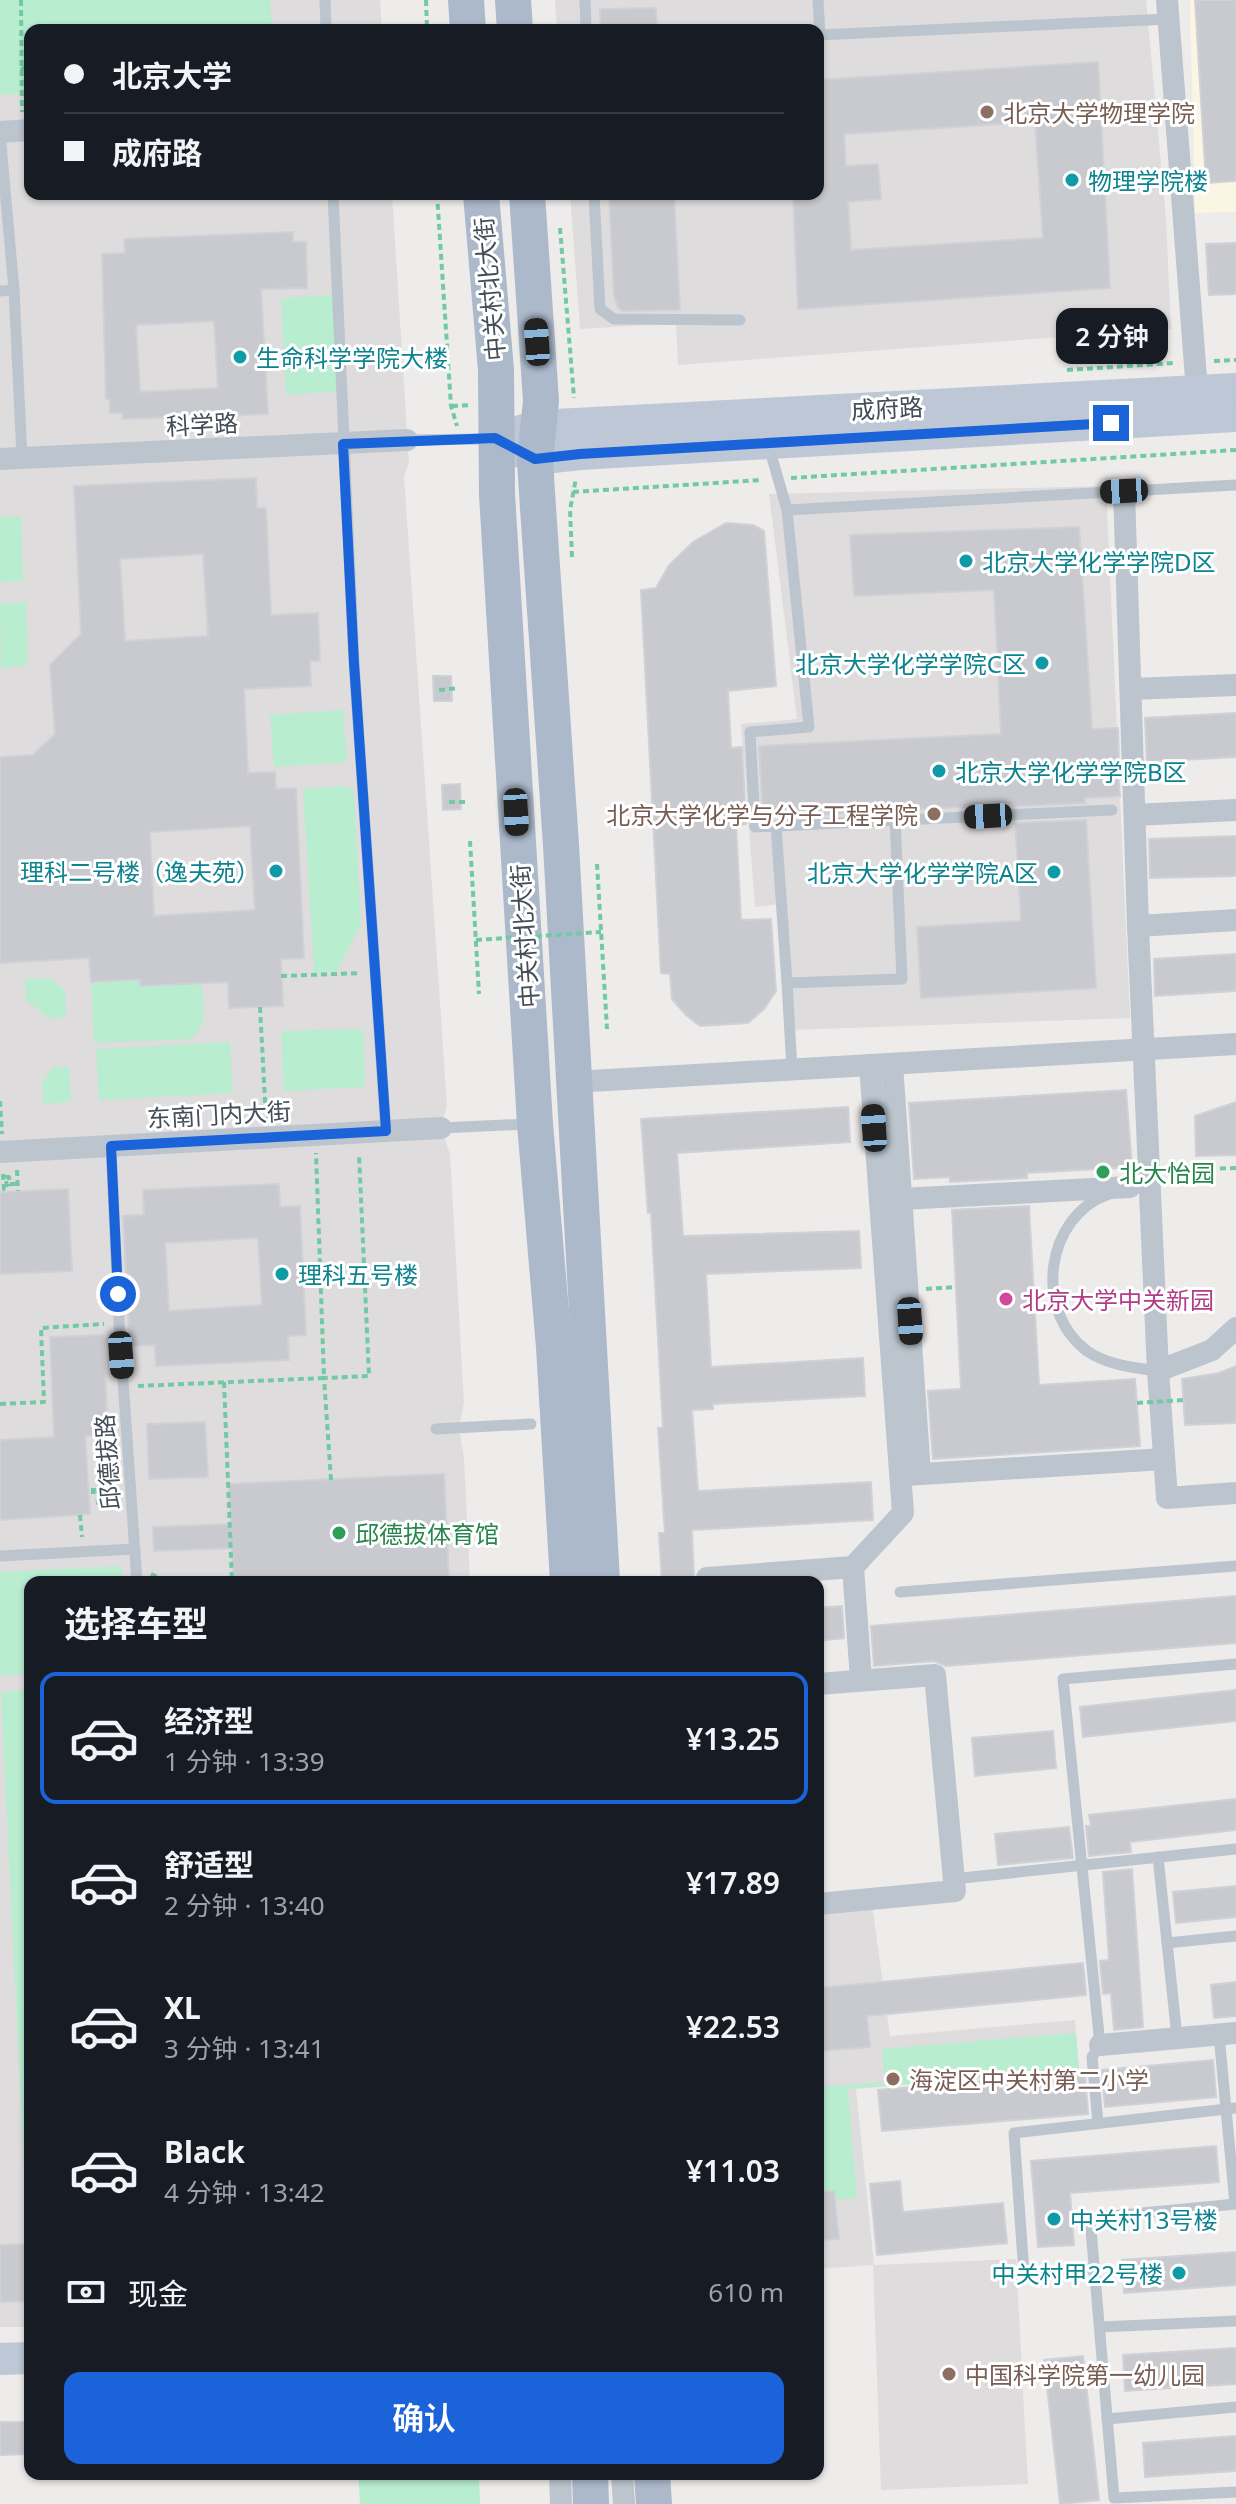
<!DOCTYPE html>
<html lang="zh">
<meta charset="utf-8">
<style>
body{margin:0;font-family:"Noto Sans","Noto Sans SC",sans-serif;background:#20242c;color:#f1f3f6;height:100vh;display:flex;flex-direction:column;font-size:30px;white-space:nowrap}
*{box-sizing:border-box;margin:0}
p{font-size:26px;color:#9ea1a6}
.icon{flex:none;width:44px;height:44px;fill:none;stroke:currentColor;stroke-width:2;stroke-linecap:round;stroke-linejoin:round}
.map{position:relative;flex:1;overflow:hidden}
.sheet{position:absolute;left:24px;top:1576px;width:800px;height:904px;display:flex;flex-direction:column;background:#171b24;border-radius:16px;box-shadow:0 2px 6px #0004}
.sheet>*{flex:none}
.guide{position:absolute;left:24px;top:24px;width:800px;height:176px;border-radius:16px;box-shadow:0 2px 6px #0004;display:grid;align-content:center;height:176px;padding:0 40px;background:#171b24}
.end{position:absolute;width:36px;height:36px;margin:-18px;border:10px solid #1b63d9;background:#fff;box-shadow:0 0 0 4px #fff}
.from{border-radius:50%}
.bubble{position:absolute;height:56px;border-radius:16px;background:#171b24;box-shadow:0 2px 6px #0004;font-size:26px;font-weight:600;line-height:56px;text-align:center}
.car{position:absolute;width:24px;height:48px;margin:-24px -12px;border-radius:10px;box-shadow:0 0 6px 2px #0007;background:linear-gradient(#222 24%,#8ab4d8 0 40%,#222 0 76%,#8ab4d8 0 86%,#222 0)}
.guide b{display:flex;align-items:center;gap:28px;height:76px;font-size:30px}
.guide b+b{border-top:2px solid #363941}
.guide i{width:20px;height:20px;background:#f1f3f6}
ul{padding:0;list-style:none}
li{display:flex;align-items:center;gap:24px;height:132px;margin:0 16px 12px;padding:0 24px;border:4px solid transparent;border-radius:16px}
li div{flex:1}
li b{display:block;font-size:30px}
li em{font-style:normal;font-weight:600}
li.selected{border-color:#1b63d9}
li>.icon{width:72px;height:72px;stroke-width:1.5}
h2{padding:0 40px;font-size:36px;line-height:96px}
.pay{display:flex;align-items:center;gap:20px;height:88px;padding:0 40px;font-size:30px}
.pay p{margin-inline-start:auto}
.primary-button{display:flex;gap:16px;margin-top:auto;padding:16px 40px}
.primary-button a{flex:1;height:92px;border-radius:16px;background:#1b63d9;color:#fff;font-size:32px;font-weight:600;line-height:92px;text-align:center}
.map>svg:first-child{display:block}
.commercial{fill:#fbf5e3}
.education{fill:#dfdcdd}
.green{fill:#b8edd0}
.building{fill:#c8cad0;stroke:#cfd1d7;stroke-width:2;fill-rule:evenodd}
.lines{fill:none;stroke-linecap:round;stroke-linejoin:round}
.path{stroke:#71caa3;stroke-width:4;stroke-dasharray:6 4;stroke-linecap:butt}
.lane{stroke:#bcc5ce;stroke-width:11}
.street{stroke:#bcc5ce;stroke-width:22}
.secondary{stroke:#bec7d5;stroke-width:32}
.primary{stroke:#abb9cb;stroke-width:36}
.path-bridge{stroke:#71caa3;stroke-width:4;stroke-dasharray:6 4;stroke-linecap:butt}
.route{stroke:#1b63d9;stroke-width:10}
.education-dot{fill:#8d6e63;stroke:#fff;stroke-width:3}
.culture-dot{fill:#0f9aa8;stroke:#fff;stroke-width:3}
.leisure-dot{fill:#2e9e5b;stroke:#fff;stroke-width:3}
.hotel-dot{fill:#d1479c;stroke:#fff;stroke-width:3}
.labels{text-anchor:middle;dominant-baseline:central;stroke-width:6;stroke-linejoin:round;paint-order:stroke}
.education-label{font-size:24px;fill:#785e54;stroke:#fff;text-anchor:start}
.culture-label{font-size:24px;fill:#0d838f;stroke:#fff;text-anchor:start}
.street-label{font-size:24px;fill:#444e58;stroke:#fff}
.leisure-label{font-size:24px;fill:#27864d;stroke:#fff;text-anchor:start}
.hotel-label{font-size:24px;fill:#b23c85;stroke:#fff;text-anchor:start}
</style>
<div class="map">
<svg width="1236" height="2504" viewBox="0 0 1236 2504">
<rect width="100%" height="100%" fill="#eeebeb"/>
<polygon class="commercial" points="1190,0 1236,0 1236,212 1195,213"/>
<g class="education">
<polygon points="0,0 380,0 382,30 30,30 30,194 392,194 409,464 404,476 447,1105 441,1128 450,1154 464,1403 459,1428 464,1458 470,1582 30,1582 30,2327 0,2327"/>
<polygon points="555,0 1146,0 1166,219 1171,329 678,365 676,323 580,329 570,194 818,194 818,30 557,30"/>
<polygon points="1106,486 1130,1018 791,1030 780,904 755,907 741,724 797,719 769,494"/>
<polygon points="872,1904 890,2036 1075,2020 1079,2070 856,2089 874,2265 1016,2259 1028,2484 881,2490 873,2265 818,2269 818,1908"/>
</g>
<g class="green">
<polygon points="0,0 270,0 272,30 30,30 30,93 0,95"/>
<polygon points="332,295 337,391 286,395 281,298"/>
<polygon points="21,516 23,581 0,582 0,517"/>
<polygon points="26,602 28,665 1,668 0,604"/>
<polygon points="343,710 347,762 274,767 270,715"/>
<polygon points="347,786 354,792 361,925 337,971 314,973 303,789"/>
<polygon points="51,978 65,991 66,1017 49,1018 26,1000 25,979"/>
<path d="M140,979L141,986L201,983C203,1003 209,1026 190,1039L94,1043L91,982Z"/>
<polygon points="363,1029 365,1087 284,1091 281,1031"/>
<polygon points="230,1042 233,1093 99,1100 96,1049"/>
<polygon points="69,1066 71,1102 43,1104 42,1083 53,1067"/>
<polygon points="121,1566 123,1582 30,1582 30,1674 0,1675 0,1572"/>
<polygon points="30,1690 30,2187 25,2188 1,1692"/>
<polygon points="1076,2033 1079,2070 848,2089 857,2198 818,2201 818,2087 885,2082 882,2049"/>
<polygon points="358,2474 479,2474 480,2504 360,2504"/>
</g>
<g class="building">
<polygon points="1195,0 1236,0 1236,181 1206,183"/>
<polygon points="656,8 657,30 601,30 600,9"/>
<path d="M1098,62L1110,288L798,309L793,194H818V80ZM1035,122L1043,238L851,250L848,202L881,199L878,164L846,166L844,134Z"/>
<polygon points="609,194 674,194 680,310 622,311 618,307 614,295"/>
<path d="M293,232V242H306L307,288L261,289L268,414L122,419L123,413H110V399H106L102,254L125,253L124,239ZM214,321L218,388L140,392L136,325Z"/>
<polygon points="1236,243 1236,294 1209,295 1206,244"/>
<path d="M256,478L257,508H266L271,615L318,613L320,661H310L311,686L244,689L248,773L275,772L276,789L296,788L304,958L281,959L283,1006L229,1008L228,982L140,986V979L91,982L89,958L0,963V757L33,755L55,734L50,665L81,634L74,486ZM203,554L208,636L125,641L120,559ZM250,826L255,910L154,916L150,832Z"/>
<polygon points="726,523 753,525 764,531 776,686 728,691 731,748 742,747 746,824 736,825 741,920 771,919 776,991 764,1009 748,1023 700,1026 686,1015 672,999 670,974 661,973 641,590 656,588 669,565 693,542"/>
<polygon points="1079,527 1092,729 1118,728 1119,763 1117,764 1120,796 1085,798 1085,803 1014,806 1014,804 763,818 759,746 1001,734 994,590 854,596 850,535"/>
<polygon points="433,676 451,676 452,701 434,701"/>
<polygon points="1236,713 1236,757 1147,762 1145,718"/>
<polygon points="460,784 461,809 443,810 442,785"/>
<polygon points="1086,820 1096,988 921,998 917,927 1021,921 1015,823"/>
<polygon points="1236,836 1236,876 1150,878 1149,839"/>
<polygon points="1236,954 1236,991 1155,996 1154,959"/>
<polygon points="1126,1090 1132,1167 1027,1173 1027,1178 950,1182 950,1177 914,1179 909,1103"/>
<polygon points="1236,1102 1236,1155 1196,1156 1195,1116"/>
<polygon points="848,1107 850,1142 677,1153 683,1236 859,1231 861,1268 706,1274 711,1367 863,1358 865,1396 713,1404 713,1409 692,1410 698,1491 871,1482 873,1520 692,1530 694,1582 662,1582 659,1533 665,1533 658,1428 663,1428 651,1213 648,1213 641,1119"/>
<path d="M279,1184L280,1207L300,1206L306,1335L288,1336L289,1360L156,1366L155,1345L130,1346L123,1216L144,1215L143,1190ZM258,1238L262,1305L169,1311L165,1243Z"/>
<polygon points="68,1189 72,1271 0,1274 0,1192"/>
<polygon points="1029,1206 1039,1385 1135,1379 1140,1446 933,1459 928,1391 961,1389 952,1210"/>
<polygon points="103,1335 108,1435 85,1436 90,1514 0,1520 0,1440 54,1437 50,1337"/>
<polygon points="1236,1366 1236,1423 1185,1425 1182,1379 1219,1373"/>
<polygon points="205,1422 208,1477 149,1479 147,1424"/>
<polygon points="444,1474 449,1582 234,1582 232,1548 154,1551 153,1527 231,1524 229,1484"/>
<polygon points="1236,1596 1236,1643 946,1666 934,1661 874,1666 871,1626"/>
<polygon points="842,1606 844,1638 818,1641 818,1608"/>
<polygon points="1236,1690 1236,1721 1083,1737 1080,1707"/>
<polygon points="1053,1731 1056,1768 975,1776 972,1738"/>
<polygon points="1236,1799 1236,1830 1130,1842 1131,1852 1089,1856 1086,1826 1091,1826 1089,1815"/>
<polygon points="1069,1827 1073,1858 998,1865 995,1834"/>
<polygon points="1132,1869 1143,2027 1114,2030 1111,1993 1103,1994 1100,1961 1109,1960 1103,1872"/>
<polygon points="1236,1886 1236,1917 1176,1923 1173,1892"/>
<polygon points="1083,1963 1086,1995 867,2016 870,2047 818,2051 818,1988"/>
<polygon points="1236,1982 1236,2016 1214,2018 1211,1985"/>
<polygon points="1213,2060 1216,2097 1105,2107 1102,2070"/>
<polygon points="1085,2073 1088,2114 882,2131 878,2090"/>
<polygon points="1216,2146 1219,2182 1070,2193 1074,2245 1038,2247 1031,2161"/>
<polygon points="900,2181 903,2212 1003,2203 1007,2243 877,2255 870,2184"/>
<polygon points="834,2191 839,2239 818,2240 818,2192"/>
<polygon points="30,2244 30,2301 0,2302 0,2245"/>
<polygon points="1236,2252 1236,2285 1124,2293 1122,2260"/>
<polygon points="1236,2348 1236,2384 1125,2391 1123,2355"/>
<polygon points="1083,2356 1099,2500 1060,2504 1044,2360"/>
<polygon points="0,2422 30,2422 30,2454 0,2455"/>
<polygon points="1236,2436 1236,2471 1145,2477 1143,2443"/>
</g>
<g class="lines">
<g class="path">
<polyline points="21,0 22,112"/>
<polyline points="426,0 427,30"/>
<polyline points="21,70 30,63"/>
<polyline points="437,194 451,406 457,426"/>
<polyline points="560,228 574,398"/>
<polyline points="1214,361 1236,360"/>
<polyline points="1067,370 1174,363"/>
<polyline points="452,406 471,405"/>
<polyline points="791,478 1236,450"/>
<polyline points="573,492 762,480"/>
<polyline points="572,557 570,510 576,478"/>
<polyline points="439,690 459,688"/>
<polyline points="449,802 466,802"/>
<polyline points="470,841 479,994"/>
<polyline points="597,864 607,1029"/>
<polyline points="281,976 361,973"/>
<polyline points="260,1007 266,1119"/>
<polyline points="0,1101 2,1134"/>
<polyline points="17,1170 18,1191"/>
<polyline points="1170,1170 1236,1168"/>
<polyline points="3,1174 4,1189 7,1189 6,1177 9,1177 10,1184 18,1184"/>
<polyline points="926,1289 956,1287"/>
<polyline points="224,1382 232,1582"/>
<polyline points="138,1386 324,1378 316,1153"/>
<polyline points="0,1404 44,1402 41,1328 104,1324"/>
<polyline points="331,1480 324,1378 369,1376 359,1154"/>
<polyline points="93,1494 93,1488 97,1488 98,1503 117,1502"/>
<polyline points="80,1515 82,1537"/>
<polyline points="151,1574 168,1582"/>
</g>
<g class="lane">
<polyline points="325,0 326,30"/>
<polyline points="585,0 586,30"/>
<polyline points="818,0 820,35"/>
<polyline points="818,35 1168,19"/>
<polyline points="0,133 14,290"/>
<polyline points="333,194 354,663 386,1131"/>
<polyline points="594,194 600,309 614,319 740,320"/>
<polyline points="0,291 14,290 22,458"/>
<polyline points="407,440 491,439"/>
<polyline points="769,447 787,510 809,727 750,732 755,827 1112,810"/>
<polyline points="787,510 1236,485"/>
<polyline points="776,826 787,983"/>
<polyline points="792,1069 787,983 902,979 895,820"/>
<polyline points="441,1128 528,1124"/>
<polyline points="111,1146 119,1323 137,1582"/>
<path d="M1109,1194C1045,1216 1033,1311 1087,1351C1107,1365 1135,1368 1158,1371"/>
<polyline points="436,1429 531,1424"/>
<polyline points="0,1556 135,1549"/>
<polyline points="900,1592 1236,1566"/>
<polyline points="1158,1857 1177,2037"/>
<polyline points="953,1879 1236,1849"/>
<polyline points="1167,1943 1236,1936"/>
<polyline points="1219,2035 1235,2204"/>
<polyline points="1098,2123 1092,2057 1100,2045 1063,1679 1236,1664"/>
<polyline points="1236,2204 1090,2218 1114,2498 1236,2492"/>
<polyline points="1095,2268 1024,2274 1014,2133 1236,2108"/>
<polyline points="1100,2327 1236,2321"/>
<polyline points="1107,2419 1236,2407"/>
</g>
<g class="street">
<polyline points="1167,0 1197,391"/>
<polyline points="0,132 30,130"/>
<polyline points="0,459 407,440"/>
<polyline points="1124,491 1138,926 1158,1371 1212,1350 1236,1328"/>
<polyline points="1131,689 1236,685"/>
<polyline points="1135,815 1236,810"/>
<polyline points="1138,926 1236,920"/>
<polyline points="892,1064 920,1474"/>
<polyline points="573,1082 1236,1044"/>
<polyline points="0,1152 441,1128"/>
<polyline points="901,1199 1130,1187"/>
<polyline points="1158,1371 1167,1498 1236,1493"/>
<polyline points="906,1475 1164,1459"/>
<polyline points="853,1567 861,1680"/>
<polyline points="707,1578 853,1567 903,1513 870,1065"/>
<polyline points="818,1684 935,1675 955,1891 818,1904"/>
<polyline points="1100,2045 1236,2033"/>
<polyline points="560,2474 561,2504"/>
<polyline points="622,2474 624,2504"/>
</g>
<g class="secondary">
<polyline points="514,433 537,426 1236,389"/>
<polyline points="495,438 535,459 580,454 1236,416"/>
<polyline points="0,2359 30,2358"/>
</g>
<g class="primary">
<polyline points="466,0 468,30"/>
<polyline points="513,0 515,30"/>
<polyline points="481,194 496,370 497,494 535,1124 554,1347 568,1582"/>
<polyline points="527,194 541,401 535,459 537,493 561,845 602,1582"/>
<polyline points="590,2474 591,2504"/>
<polyline points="652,2474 654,2504"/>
</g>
<g class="path-bridge">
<polyline points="476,940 601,932"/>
<polyline points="1137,1403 1184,1400"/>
</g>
</g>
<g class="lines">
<polyline class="route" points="118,1294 111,1146 386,1131 354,663 343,444 495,438 535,459 580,454 1111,423"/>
</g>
<g class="education-dot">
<circle cx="987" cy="112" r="8"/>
<circle cx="934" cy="814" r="8"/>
<circle cx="893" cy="2079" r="8"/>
<circle cx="949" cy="2374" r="8"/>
</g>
<g class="culture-dot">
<circle cx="1072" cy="180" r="8"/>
<circle cx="240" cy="357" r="8"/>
<circle cx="966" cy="561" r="8"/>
<circle cx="1042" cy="663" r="8"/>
<circle cx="939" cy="771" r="8"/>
<circle cx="276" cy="871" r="8"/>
<circle cx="1054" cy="872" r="8"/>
<circle cx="282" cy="1274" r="8"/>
<circle cx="1054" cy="2219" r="8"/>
<circle cx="1179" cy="2273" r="8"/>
</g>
<g class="leisure-dot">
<circle cx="1103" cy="1172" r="8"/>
<circle cx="339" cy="1533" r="8"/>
</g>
<circle class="hotel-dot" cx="1006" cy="1299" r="8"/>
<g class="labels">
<g class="education-label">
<text x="1003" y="112">北京大学物理学院</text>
<text x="918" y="814" text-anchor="end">北京大学化学与分子工程学院</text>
<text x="909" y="2079">海淀区中关村第二小学</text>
<text x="965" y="2374">中国科学院第一幼儿园</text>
</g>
<g class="culture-label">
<text x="1088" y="180">物理学院楼</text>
<text x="256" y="357">生命科学学院大楼</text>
<text x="982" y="561">北京大学化学学院D区</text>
<text x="1026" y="663" text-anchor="end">北京大学化学学院C区</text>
<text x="955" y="771">北京大学化学学院B区</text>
<text x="260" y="871" text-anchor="end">理科二号楼（逸夫苑）</text>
<text x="1038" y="872" text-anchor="end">北京大学化学学院A区</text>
<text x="298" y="1274">理科五号楼</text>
<text x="1070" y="2219">中关村13号楼</text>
<text x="1163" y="2273" text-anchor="end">中关村甲22号楼</text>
</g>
<g class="street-label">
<text transform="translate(489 289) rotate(-95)">中关村北大街</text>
<text transform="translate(887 408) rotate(-3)">成府路</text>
<text transform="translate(202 424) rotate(-3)">科学路</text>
<text transform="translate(524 936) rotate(-94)">中关村北大街</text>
<text transform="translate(219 1114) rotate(-3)">东南门内大街</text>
<text transform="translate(107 1462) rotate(-94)">邱德拔路</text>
</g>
<g class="leisure-label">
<text x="1119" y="1172">北大怡园</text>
<text x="355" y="1533">邱德拔体育馆</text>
</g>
<g class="hotel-label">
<text x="1022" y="1299">北京大学中关新园</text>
</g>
</g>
</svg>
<i class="end from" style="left:118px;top:1294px"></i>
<i class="end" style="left:1111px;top:423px"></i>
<div class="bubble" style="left:1056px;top:308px;width:112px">2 分钟</div>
<i class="car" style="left:537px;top:342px;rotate:356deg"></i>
<i class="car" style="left:1124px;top:491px;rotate:267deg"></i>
<i class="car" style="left:516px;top:812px;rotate:177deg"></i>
<i class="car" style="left:988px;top:816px;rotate:267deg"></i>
<i class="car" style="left:874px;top:1128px;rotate:356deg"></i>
<i class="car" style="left:910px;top:1321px;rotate:176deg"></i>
<i class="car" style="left:121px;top:1355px;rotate:176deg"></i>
<div class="guide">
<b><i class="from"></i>北京大学</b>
<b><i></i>成府路</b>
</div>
<section class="sheet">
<h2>选择车型</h2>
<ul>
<li class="selected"><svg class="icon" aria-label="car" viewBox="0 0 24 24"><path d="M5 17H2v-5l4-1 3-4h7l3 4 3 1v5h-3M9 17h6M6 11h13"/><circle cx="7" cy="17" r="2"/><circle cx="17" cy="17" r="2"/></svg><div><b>经济型</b><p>1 分钟 · 13:39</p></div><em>¥13.25</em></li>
<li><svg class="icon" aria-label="car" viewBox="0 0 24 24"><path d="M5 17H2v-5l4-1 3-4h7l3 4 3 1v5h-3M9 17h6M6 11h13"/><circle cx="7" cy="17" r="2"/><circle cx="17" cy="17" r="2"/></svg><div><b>舒适型</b><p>2 分钟 · 13:40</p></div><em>¥17.89</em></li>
<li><svg class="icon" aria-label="car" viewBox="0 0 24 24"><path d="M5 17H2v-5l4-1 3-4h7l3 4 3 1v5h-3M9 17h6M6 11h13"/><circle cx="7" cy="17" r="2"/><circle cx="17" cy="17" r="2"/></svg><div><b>XL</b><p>3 分钟 · 13:41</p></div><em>¥22.53</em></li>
<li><svg class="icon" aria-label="car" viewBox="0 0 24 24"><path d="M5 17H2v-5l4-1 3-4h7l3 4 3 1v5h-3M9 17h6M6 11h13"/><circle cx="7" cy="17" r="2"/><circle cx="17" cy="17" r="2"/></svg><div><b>Black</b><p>4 分钟 · 13:42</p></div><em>¥11.03</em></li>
</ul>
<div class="pay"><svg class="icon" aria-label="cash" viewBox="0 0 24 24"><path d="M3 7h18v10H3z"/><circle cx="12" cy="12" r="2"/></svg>现金<p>610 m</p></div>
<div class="primary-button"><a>确认</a></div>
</section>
</div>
